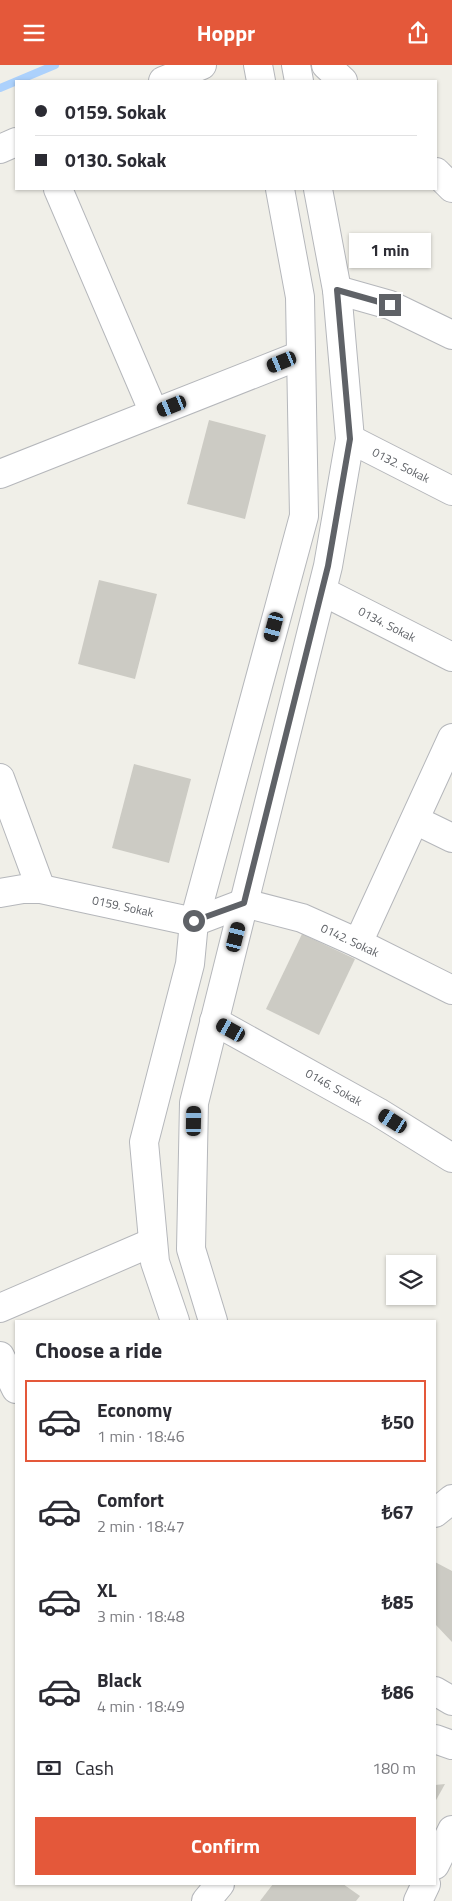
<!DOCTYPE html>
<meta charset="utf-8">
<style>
body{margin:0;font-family:"Titillium Web",sans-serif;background:#f7f7f7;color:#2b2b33;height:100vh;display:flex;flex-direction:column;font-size:19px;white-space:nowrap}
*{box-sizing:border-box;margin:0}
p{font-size:16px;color:#7c7c81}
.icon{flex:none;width:28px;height:28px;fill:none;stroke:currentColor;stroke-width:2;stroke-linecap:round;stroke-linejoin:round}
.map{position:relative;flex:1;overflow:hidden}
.drawer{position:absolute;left:15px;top:1255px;width:421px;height:565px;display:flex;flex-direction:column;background:#fff;border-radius:0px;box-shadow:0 1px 4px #0004}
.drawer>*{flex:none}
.banner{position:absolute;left:15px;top:15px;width:422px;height:110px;border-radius:0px;box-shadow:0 1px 4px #0004;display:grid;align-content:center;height:110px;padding:0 20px;background:#fff}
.tools{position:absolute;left:386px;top:1190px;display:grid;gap:10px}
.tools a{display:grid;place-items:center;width:50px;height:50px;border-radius:0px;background:#fff;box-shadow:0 1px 4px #0004;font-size:25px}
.end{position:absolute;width:22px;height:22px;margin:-11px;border:6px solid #5f6267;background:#fff;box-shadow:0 0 0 2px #fff}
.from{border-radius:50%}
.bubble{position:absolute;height:35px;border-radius:0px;background:#fff;box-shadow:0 1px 4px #0004;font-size:16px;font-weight:700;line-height:35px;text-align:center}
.car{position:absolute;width:15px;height:30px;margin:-15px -8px;border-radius:6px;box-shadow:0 0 4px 1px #0007;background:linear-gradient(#222 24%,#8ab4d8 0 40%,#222 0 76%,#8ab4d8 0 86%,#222 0)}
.banner b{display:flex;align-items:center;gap:18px;height:48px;font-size:19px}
.banner b+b{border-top:1px solid #e1e1e2}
.banner i{width:12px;height:12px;background:#2b2b33}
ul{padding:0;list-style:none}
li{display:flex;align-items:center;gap:15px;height:82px;margin:0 10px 8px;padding:0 10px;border:2px solid transparent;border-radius:0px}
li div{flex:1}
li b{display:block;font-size:19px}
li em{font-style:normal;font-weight:700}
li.on{border-color:#e4583a}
li>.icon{width:45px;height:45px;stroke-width:1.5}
h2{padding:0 20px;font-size:22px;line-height:60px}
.pay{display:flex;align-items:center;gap:12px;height:55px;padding:0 20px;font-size:19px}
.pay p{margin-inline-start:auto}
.primary-button{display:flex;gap:10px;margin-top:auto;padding:10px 20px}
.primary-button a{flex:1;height:58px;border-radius:0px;background:#e4583a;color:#fff;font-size:20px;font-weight:700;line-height:58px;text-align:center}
header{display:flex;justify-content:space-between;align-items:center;height:65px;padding:0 20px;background:#e4583a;color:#fff;font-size:22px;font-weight:700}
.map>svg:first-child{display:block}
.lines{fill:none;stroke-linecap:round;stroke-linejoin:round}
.stream{stroke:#acd1fc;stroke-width:8}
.building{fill:#cccbc4}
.minor-casing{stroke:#b5b7bb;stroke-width:30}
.minor{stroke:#fff;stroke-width:28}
.route{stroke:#5f6267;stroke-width:6}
.labels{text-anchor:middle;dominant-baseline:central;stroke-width:4;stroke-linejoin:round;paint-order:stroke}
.street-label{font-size:12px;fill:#5f6267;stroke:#fff}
</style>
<header><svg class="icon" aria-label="menu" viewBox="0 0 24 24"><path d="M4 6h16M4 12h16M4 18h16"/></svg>Hoppr<svg class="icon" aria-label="share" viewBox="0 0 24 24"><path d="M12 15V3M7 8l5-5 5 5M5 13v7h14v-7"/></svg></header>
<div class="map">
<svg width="452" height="1836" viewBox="0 0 452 1836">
<rect width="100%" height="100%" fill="#f0efe8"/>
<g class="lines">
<polyline class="stream" points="0,23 55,0"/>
</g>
<g class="building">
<polygon points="209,355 266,370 245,454 187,439"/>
<polygon points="99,515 157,529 135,614 78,599"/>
<polygon points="134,699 191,714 169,798 112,783"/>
<polygon points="302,869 355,894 319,970 266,944"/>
<polygon points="435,1497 452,1506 452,1577 435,1559"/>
<polygon points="445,1719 435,1737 435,1720"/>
<polygon points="273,1819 343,1819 360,1831 356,1836 260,1836"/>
</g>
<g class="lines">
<defs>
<g id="minor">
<polyline points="258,0 261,16"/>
<polyline points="296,0 299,16"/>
<polyline points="326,0 343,16"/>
<polyline points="163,16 202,0"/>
<polyline points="0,84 16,77"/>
<polyline points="436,107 452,123"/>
<polyline points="58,124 154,348"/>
<polyline points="337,225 390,240 452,270"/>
<polyline points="350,374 452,426"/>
<polyline points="0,409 301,290"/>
<polyline points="322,526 452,592"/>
<polyline points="0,713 41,824"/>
<polyline points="415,755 452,773"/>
<polyline points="0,828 23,824 41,824 194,857 244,838 302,853 358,878 452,925"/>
<polyline points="358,878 452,673"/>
<polyline points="214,956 378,1047 452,1093"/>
<polyline points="0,1243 153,1177"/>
<polyline points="175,1256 155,1197 144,1077 190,899 194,857 304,451 300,232 280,124"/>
<polyline points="213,1256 191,1184 194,1038 328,501 350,374 337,225 318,124"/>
<polyline points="0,1291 16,1324"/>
<polyline points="435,1448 452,1434"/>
<polyline points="435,1626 452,1636"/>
<polyline points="435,1674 452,1680"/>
<polyline points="435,1800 452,1765"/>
<polyline points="206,1836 220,1819"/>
<polyline points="418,1836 426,1819"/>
</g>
</defs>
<use href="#minor" class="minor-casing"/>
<use href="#minor" class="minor"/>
</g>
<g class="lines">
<polyline class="route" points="194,856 244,838 328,501 350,374 337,225 390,240"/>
</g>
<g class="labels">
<g class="street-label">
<text transform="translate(401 400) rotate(27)">0132. Sokak</text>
<text transform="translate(387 559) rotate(27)">0134. Sokak</text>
<text transform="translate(123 841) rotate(12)">0159. Sokak</text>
<text transform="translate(350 875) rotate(25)">0142. Sokak</text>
<text transform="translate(334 1022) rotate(29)">0146. Sokak</text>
</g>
</g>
</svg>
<div class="tools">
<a><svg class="icon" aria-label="layers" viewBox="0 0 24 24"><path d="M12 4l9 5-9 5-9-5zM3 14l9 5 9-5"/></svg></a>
</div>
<i class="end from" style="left:194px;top:856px"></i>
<i class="end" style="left:390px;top:240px"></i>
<div class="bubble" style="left:349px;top:168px;width:82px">1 min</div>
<i class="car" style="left:282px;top:297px;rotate:248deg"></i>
<i class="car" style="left:172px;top:341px;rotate:248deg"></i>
<i class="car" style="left:274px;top:562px;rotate:195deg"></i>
<i class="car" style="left:236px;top:872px;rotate:14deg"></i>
<i class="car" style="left:231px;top:965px;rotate:299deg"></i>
<i class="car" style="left:194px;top:1056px;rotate:1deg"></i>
<i class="car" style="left:393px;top:1056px;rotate:302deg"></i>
<div class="banner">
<b><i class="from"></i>0159. Sokak</b>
<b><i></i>0130. Sokak</b>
</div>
<section class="drawer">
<h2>Choose a ride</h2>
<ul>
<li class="on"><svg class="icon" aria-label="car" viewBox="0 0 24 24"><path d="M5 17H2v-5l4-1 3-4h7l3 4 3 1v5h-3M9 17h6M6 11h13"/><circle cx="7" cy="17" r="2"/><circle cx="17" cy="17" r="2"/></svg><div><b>Economy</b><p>1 min · 18:46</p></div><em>₺50</em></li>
<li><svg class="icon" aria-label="car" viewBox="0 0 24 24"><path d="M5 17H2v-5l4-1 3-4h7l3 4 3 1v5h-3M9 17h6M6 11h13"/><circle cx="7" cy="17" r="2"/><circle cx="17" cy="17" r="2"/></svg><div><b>Comfort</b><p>2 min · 18:47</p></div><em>₺67</em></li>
<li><svg class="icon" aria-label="car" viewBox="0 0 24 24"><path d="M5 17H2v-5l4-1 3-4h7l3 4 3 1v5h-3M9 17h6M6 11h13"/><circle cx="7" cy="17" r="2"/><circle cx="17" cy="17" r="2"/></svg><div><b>XL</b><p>3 min · 18:48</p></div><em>₺85</em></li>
<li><svg class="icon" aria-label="car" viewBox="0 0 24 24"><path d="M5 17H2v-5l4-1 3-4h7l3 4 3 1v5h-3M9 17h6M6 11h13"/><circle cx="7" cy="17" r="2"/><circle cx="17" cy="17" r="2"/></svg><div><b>Black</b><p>4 min · 18:49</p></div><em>₺86</em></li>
</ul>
<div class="pay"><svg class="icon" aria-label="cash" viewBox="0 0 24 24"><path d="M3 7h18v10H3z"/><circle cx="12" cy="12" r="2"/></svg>Cash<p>180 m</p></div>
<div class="primary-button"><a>Confirm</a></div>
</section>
</div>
